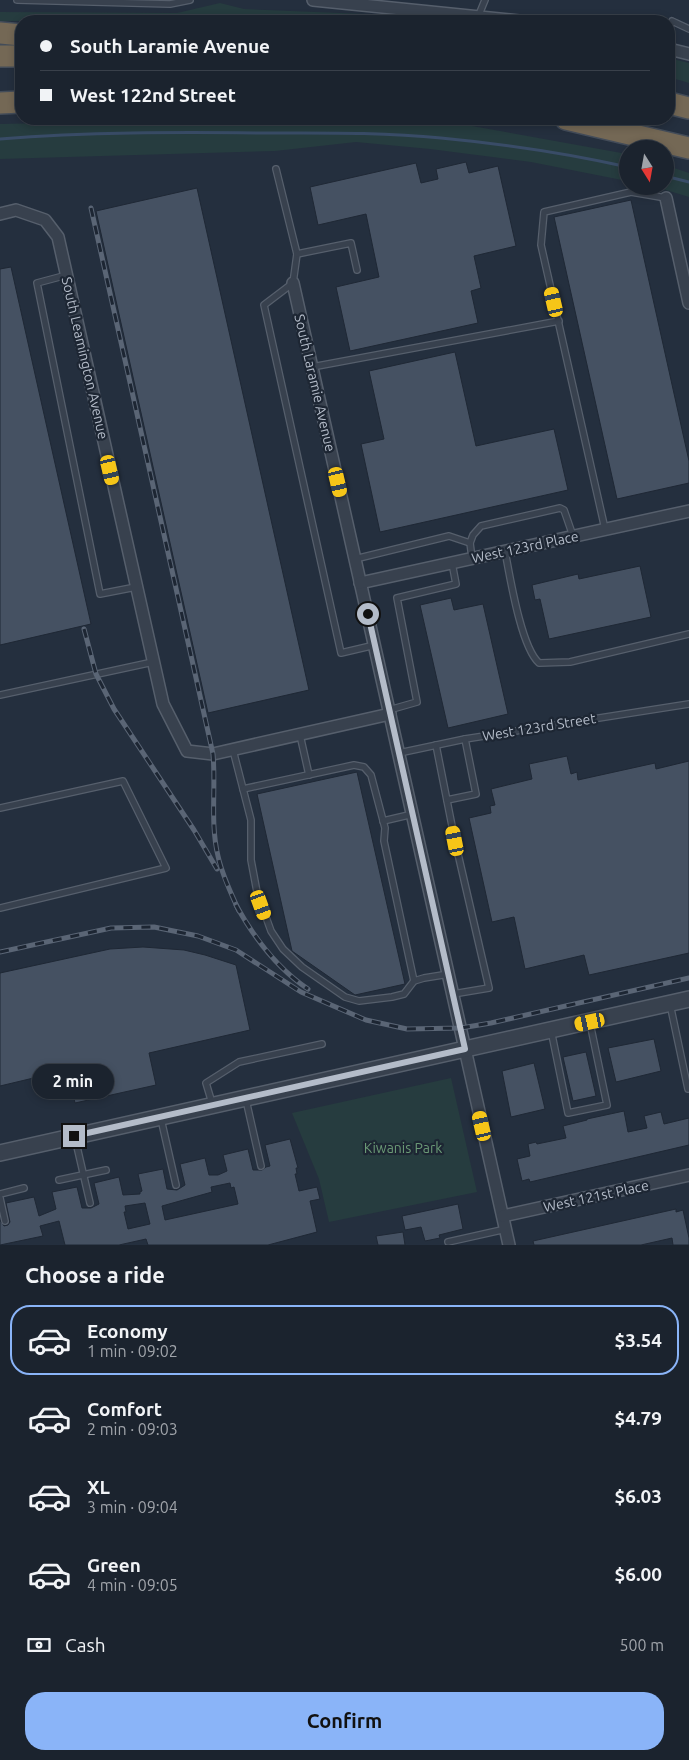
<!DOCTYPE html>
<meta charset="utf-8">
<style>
body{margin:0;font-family:Ubuntu,sans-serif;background:#242b36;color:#f1f3f6;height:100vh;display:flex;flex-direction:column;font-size:19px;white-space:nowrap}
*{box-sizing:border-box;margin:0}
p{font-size:16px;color:#a0a4aa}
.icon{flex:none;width:28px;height:28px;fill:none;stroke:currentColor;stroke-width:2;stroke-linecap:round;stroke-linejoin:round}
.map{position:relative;height:1245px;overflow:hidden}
.panel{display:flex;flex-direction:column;background:#1b232e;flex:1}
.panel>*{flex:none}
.guide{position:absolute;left:15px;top:15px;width:660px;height:110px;border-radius:20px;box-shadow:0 2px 8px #0003,0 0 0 1px #39404a;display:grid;align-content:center;height:110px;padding:0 25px;background:#1b232e}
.needle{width:32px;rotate:169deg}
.buttons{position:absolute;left:619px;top:140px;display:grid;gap:10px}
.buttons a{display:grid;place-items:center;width:55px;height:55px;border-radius:50%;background:#1b232e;box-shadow:0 2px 8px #0003,0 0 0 1px #39404a;font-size:25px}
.end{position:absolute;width:22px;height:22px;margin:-11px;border:6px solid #b4bcc9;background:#111;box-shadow:0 0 0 2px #111}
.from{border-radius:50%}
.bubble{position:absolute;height:35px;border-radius:18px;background:#1b232e;box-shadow:0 2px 8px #0003,0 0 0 1px #39404a;font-size:16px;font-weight:700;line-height:35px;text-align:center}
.car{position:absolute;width:15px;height:30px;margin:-15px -8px;border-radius:6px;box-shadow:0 0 4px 1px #0007;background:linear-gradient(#f5c518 24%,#345 0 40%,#f5c518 0 76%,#345 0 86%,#f5c518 0)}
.guide b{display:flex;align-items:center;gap:18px;height:48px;font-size:19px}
.guide b+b{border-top:1px solid #39404a}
.guide i{width:12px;height:12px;background:#f1f3f6}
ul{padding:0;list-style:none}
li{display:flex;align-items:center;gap:15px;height:70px;margin:0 10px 8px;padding:0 15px;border:2px solid transparent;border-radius:20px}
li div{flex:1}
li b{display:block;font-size:19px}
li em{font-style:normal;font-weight:700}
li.on{border-color:#8ab4f8}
li>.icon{width:45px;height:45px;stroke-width:1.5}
h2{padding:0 25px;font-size:22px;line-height:60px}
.pay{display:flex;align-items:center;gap:12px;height:55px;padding:0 25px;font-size:19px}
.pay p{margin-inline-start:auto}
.cta{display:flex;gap:10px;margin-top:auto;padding:10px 25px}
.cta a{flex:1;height:58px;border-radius:20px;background:#8ab4f8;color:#111;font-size:20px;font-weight:700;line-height:58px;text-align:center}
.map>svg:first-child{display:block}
.green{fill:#263c3f}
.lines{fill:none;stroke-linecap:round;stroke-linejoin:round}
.stream{stroke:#394c67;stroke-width:3}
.building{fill:#455162;stroke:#1f2835;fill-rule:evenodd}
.service-casing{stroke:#565f6c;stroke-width:8}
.minor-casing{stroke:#565f6c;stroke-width:14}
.tertiary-casing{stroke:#565f6c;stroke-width:18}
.motorway-casing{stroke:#434c59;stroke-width:24}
.service{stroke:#38414e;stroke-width:5.5}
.minor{stroke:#38414e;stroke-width:11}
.tertiary{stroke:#38414e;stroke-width:15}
.motorway{stroke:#746855;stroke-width:21}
.rail-casing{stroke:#5a6575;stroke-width:5}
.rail{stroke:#1d2633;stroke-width:3;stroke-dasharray:9;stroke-linecap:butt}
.route{stroke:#b4bcc9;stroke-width:6}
.labels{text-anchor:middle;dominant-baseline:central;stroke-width:4.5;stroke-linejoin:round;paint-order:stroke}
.street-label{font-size:14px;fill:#b4bcc9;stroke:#1d2633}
.park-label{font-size:14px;fill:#6b9a76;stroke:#1d2633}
</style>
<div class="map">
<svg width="689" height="1245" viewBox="0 0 689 1245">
<rect width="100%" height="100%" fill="#242f3e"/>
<g class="green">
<polygon points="220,3 244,9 389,15 453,21 0,21 0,12 177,13"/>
<polygon points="669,58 689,63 689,83 669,77"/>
<polygon points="247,119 363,119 472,126 627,154 627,181 531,162 430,149 356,142 275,151 0,159 0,124"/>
<polygon points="665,165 689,173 689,197 653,186 665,186"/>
<polygon points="451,1078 477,1192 329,1222 319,1179 292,1113"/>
</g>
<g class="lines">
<g class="stream">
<path d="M0,139C88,132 176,132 264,133C323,133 382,132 441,138C504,144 566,153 628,167"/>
<polyline points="665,176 689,182"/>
</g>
</g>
<g class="building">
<polygon points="466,162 469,173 498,166 516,246 474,256 481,288 471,291 478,323 350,351 336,287 379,277 366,214 318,225 310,187 416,163 421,183 438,179 436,169"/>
<polygon points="197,188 309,690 208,713 96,211"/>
<polygon points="631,200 689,461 689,483 617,499 554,217"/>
<polygon points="11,267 91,624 0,645 0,269"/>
<polygon points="455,352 476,446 554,429 568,490 380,532 361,444 384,439 369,371"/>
<polygon points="640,566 651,617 549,639 540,599 535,600 532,585 578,574 579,579"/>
<polygon points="451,598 454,610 483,604 508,714 448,728 420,605"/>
<polygon points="567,756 571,774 577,772 578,780 655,763 656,769 689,761 689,953 589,975 584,955 525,969 514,917 492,922 469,818 491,813 490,806 495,805 491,789 532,779 529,764"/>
<polygon points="357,772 405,984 355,995 292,951 257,794"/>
<polygon points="143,947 184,950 205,955 236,965 250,1030 149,1053 156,1085 75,1103 67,1070 0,1086 0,973 110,949"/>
<polygon points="654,1039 661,1071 616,1082 608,1048"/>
<polygon points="586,1052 596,1096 573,1101 563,1057"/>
<polygon points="534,1063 545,1109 511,1117 502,1071"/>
<polygon points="624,1111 628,1132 647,1128 644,1116 661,1112 664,1124 689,1118 689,1145 530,1182 529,1179 522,1181 517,1159 530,1156 528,1144 536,1142 537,1144 566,1138 563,1126 587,1120 587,1119"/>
<path d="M290,1139L298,1168H296L297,1174H295L299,1191L317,1187L320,1199L310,1201L317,1232L268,1245H148L146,1239L119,1245H65L59,1221L40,1226L43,1236L0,1245V1220L4,1226L8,1225L10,1222L6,1203L34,1197L39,1216L56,1209L52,1192L77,1187L82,1208H91L99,1204L94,1183L119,1177L123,1195L140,1194V1192L142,1191L138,1174L163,1169L167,1189L177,1190L185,1185L180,1164L205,1158L209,1175H218L227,1171L223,1155L248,1149L253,1170H262L266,1167L270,1166L265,1145ZM230,1183L231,1188L234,1187L238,1204L165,1220L162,1206L212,1192L211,1187ZM145,1203L150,1224L128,1229L124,1212H126L125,1206Z"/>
<polygon points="458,1204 463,1229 439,1235 440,1238 425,1241 421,1227 405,1230 402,1216"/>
<polygon points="676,1209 676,1212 683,1210 689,1238 689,1245 673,1245 672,1238 641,1245 534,1245 533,1241"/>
<polygon points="403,1232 405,1245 378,1245 376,1236"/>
</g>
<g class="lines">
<defs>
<g id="service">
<polyline points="17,0 170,4 190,0"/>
<polyline points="478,17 485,0"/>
<polyline points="669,29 672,21 689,29"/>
<polyline points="276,169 297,254 293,283 264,305 341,653 375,645"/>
<polyline points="297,254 351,243 357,270"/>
<polyline points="67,275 37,283 100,594 136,587"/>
<polyline points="312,367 559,321"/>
<polyline points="605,529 541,245 544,212 631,192 666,198"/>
<polyline points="470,543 473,535 481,526 560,508 564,510 573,536"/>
<path d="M505,551C510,577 521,647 539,663L570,662L689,634"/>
<polyline points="355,559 449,536 470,543 472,558"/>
<polyline points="0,695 153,662"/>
<polyline points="389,710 417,702 397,598 456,584 452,563"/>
<polyline points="300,735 309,775"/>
<polyline points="436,745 455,841 489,988 453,994"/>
<polyline points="233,750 251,820 251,860 257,892 271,931 283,949 302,967 345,997 359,1001 392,997 404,994 414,981 424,978 449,974"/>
<polyline points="399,753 465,739 689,704"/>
<polyline points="243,789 354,765 364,767 371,775 385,828 384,841 414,981"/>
<polyline points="447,800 476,794 465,739"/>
<polyline points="0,808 123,781 166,868 0,908"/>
<polyline points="383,821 413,814"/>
<polyline points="670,1004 688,1089"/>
<polyline points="551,1030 568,1113 607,1105 590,1023"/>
<polyline points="246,1100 261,1166"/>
<polyline points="212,1103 206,1083 239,1062 322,1044"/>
<polyline points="161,1119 176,1185"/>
<polyline points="75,1138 90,1203"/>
<polyline points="59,1180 106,1170"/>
<polyline points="0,1194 24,1188"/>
<polyline points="0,1198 5,1221"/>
<polyline points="448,1242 506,1229"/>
</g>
<g id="minor">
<polyline points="313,0 519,21"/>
<polyline points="669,49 689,54"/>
<polyline points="666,198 689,303"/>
<polyline points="0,214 16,210 45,220 58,237 163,704 187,751 213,754 390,714"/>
<polyline points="293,283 509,1245"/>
<polyline points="360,583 689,511"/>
<polyline points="503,1216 689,1175"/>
</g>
<polyline id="tertiary" points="0,1153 689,999"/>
<g id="motorway">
<polyline points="0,33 21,35"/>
<polyline points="0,56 21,56"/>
<polyline points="0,103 21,102"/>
<polyline points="669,103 689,108"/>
<polyline points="566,119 689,148"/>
</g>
</defs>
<use href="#service" class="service-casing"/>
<use href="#minor" class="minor-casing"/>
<use href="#tertiary" class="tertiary-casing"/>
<use href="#motorway" class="motorway-casing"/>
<use href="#service" class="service"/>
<use href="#minor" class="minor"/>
<use href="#tertiary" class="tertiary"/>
<use href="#motorway" class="motorway"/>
<defs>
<g id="rail">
<path d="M91,208L213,754C216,788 210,823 218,856C222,875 231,893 239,911"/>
<polyline points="84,629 96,674 114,709 194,830 217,869"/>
<path d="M236,905C253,936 278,969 308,989"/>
<polyline points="0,952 111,928 154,927 198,936 236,950 301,992 366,1020 407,1029 461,1028 491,1023 689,978"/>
</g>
</defs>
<use href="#rail" class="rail-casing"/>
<use href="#rail" class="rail"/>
</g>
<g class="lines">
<polyline class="route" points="74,1136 465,1049 368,614"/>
</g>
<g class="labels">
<g class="street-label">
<text transform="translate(85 358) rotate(77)">South Leamington Avenue</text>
<text transform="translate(315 383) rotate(77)">South Laramie Avenue</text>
<text transform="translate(525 547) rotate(-12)">West 123rd Place</text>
<text transform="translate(539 727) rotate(-9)">West 123rd Street</text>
<text transform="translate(596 1196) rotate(-12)">West 121st Place</text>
</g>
<g class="park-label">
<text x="403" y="1148">Kiwanis Park</text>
</g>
</g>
</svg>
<div class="buttons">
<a><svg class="needle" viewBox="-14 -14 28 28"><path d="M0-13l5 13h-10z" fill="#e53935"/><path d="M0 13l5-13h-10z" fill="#a0a4aa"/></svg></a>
</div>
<i class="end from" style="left:368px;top:614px"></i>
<i class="end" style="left:74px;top:1136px"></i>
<div class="bubble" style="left:32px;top:1064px;width:82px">2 min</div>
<i class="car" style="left:554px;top:302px;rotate:347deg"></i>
<i class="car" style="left:110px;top:470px;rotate:167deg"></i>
<i class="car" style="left:338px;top:482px;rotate:167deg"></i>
<i class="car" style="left:455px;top:841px;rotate:349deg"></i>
<i class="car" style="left:261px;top:905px;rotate:160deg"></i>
<i class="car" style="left:590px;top:1022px;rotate:258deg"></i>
<i class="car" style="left:482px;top:1126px;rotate:347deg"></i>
<div class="guide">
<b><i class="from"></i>South Laramie Avenue</b>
<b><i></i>West 122nd Street</b>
</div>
</div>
<section class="panel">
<h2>Choose a ride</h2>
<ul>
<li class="on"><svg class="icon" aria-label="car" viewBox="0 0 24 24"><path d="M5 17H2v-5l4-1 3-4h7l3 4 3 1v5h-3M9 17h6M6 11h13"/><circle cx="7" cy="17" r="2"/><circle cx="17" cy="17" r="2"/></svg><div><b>Economy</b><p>1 min · 09:02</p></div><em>$3.54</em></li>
<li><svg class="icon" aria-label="car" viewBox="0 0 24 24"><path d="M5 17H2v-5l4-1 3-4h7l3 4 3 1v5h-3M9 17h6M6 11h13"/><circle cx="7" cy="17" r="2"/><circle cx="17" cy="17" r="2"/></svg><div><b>Comfort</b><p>2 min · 09:03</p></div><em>$4.79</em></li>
<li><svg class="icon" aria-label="car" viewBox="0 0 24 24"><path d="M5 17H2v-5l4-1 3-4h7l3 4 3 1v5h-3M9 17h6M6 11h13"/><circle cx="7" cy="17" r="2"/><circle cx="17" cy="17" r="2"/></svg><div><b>XL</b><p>3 min · 09:04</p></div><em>$6.03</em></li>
<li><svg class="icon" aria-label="car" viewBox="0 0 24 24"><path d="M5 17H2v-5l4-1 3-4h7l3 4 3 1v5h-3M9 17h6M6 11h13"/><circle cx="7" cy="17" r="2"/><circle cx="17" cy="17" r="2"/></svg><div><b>Green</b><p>4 min · 09:05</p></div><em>$6.00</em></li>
</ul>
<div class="pay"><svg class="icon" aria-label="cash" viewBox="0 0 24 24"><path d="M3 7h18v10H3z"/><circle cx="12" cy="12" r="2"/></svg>Cash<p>500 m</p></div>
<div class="cta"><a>Confirm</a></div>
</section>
